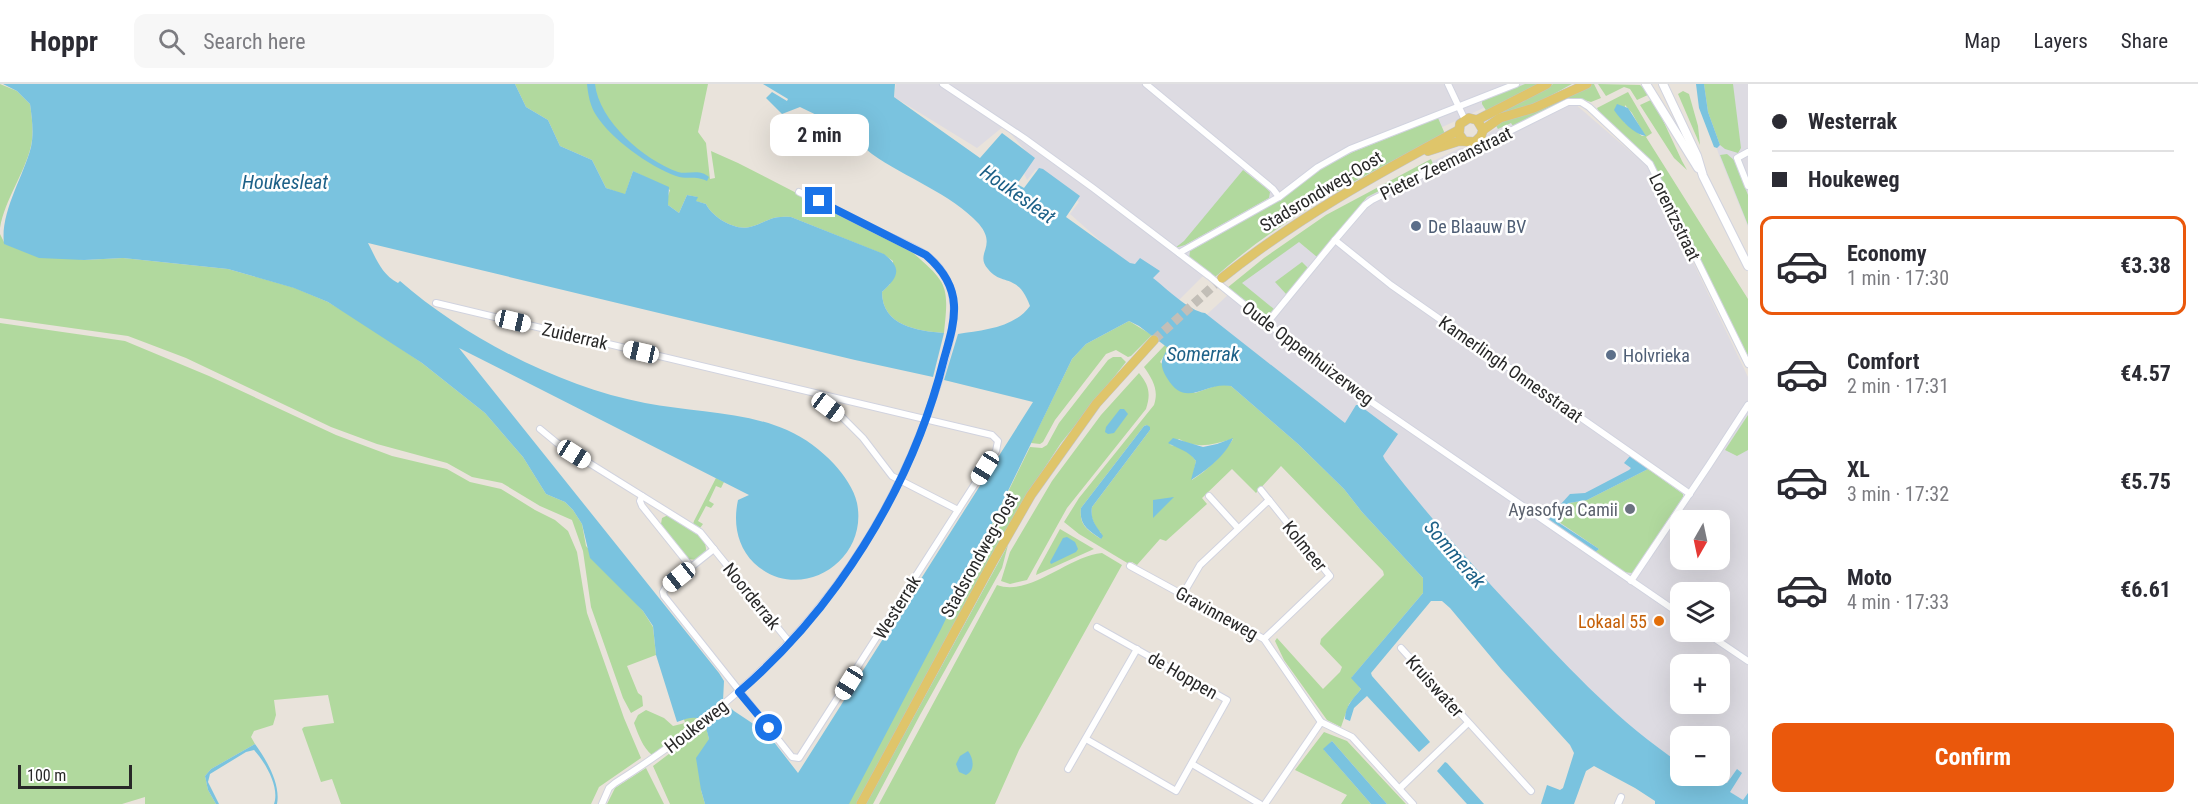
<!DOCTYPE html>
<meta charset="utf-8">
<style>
body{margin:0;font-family:"Roboto Condensed",sans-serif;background:#f7f7f7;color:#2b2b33;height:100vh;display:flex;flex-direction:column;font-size:22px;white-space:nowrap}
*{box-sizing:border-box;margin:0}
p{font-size:20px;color:#7c7c81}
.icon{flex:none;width:33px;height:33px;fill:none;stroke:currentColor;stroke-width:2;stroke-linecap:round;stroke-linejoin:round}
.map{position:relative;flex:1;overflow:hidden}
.details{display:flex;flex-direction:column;background:#fff;width:450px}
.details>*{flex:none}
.guide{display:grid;align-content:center;height:132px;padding:0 24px;background:#fff}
.needle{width:39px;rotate:189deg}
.buttons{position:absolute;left:1670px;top:426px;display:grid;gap:12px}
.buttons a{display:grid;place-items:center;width:60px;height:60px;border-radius:12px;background:#fff;box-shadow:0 6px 24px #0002;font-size:30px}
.scale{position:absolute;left:18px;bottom:15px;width:114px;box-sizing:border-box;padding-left:6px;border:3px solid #282828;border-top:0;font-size:16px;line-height:21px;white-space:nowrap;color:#282828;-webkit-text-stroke:4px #fff;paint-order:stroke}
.end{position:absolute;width:27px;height:27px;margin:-14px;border:8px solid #1a73e8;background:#fff;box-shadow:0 0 0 3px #fff}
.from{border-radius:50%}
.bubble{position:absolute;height:42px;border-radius:12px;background:#fff;box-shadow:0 6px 24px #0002;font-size:20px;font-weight:700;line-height:42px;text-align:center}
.car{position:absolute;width:18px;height:36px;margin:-18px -9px;border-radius:8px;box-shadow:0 0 4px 2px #0007;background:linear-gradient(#fff 24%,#345 0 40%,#fff 0 76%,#345 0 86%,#fff 0)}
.guide b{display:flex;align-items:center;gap:21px;height:57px;font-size:22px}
.guide b+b{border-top:2px solid #e1e1e2}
.guide i{width:15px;height:15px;background:#2b2b33}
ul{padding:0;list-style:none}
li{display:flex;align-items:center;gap:18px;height:99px;margin:0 12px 9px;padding:0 12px;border:3px solid transparent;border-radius:12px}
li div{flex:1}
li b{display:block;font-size:22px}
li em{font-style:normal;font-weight:700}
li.selected{border-color:#ea580c}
li>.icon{width:54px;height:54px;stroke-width:1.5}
.primary-button{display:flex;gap:12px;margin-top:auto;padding:12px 24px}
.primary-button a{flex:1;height:69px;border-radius:12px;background:#ea580c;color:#fff;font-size:24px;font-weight:700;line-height:69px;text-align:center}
header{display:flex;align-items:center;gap:36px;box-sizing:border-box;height:84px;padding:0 30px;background:#fff;border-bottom:2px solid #e1e1e2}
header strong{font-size:28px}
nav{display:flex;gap:33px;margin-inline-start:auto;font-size:21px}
.search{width:420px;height:54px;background:#f7f7f7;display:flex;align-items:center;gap:15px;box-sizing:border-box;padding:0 21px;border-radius:12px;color:#7c7c81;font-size:22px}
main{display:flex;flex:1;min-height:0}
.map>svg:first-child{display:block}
.industrial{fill:#dddbe2;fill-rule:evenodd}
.green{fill:#b1d99e;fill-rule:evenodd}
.water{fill:#7ac3df}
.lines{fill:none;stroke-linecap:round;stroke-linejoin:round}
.primary-tunnel{stroke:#c2beb7;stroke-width:9;stroke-dasharray:9 4.5;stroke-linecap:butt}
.street-casing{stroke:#d1d3df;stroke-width:8}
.secondary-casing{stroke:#d1d3df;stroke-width:10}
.primary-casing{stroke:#c3c3c3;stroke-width:10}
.street{stroke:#fff;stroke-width:6}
.secondary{stroke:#fff;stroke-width:8}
.primary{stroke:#dfc56a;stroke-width:9}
.route{stroke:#1a73e8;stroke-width:8}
.service-dot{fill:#5c6f8a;stroke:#fff;stroke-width:2}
.worship-dot{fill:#6b7280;stroke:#fff;stroke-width:2}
.food-dot{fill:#e8710a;stroke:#fff;stroke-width:2}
.labels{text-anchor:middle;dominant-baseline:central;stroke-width:5;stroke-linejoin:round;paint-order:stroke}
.street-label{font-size:18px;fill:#282828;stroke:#fff}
.service-label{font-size:18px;fill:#4e5e75;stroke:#fff;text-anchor:start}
.worship-label{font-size:18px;fill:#5b616d;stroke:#fff;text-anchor:end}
.food-label{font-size:18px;fill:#c56008;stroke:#fff;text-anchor:end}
.water-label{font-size:20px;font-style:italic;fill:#1d6188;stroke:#fff}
</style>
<header>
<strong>Hoppr</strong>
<div class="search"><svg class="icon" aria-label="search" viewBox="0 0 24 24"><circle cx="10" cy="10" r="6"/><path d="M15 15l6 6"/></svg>Search here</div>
<nav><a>Map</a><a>Layers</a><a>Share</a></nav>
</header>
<main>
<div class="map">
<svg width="1748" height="720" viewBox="0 0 1748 720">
<rect width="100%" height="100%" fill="#e9e3db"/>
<g class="industrial">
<polygon points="896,0 1535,0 1313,103 1241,154 1177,218 1131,184 1070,130 1079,118 1036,85 1027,96 1022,85 1031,73 1004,42 977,64 894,13"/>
<polygon points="1698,0 1748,0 1748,143 1719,71 1703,24"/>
<path d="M1567,13L1647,82L1748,293V714L1744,720L1688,692H1719V652H1680V686L1632,654L1202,235L1244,196L1371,107L1460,64L1474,63L1483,58L1487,50L1507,38ZM1680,436H1719V476H1680ZM1680,508H1719V548H1680ZM1680,580H1719V620H1680Z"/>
</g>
<g class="green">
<path d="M0,0L17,7L30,20C32,34 34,49 31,62C24,91 5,115 0,144Z"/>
<path d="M515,0H708L698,48L706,59L710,95L715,94L711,67L738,79L913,169C948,199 949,202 944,249C918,247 882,242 882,208L890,200L893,177L883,170L791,133C770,131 768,138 750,143C735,147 712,133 706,120L695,117L697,113L687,111L679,129L668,121L667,115L670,106L633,87L625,111L606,104L592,76L560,62L548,36L526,23Z"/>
<polygon points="1525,0 1541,0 1487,28 1482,20 1482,17"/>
<path d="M1553,0H1572C1549,12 1522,31 1496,29Z"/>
<polygon points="1589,0 1594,0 1601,14 1591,18 1581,15 1569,15 1513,42 1511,39 1498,45 1495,40"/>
<polygon points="1598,0 1640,1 1650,10 1637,16 1630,5 1624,3 1606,12"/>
<polygon points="1704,0 1733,0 1741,64 1738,69 1725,65 1720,61 1708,28"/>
<polygon points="1683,7 1689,10 1698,42 1700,61 1678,10"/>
<path d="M1628,8L1652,49L1646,53L1748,215V272L1653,80L1600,30L1597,24ZM1625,21L1632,29L1645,52H1642L1624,38Z"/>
<polygon points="1653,15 1682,77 1687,86 1674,74 1640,21"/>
<path d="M1438,34L1445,50C1364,91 1282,133 1214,194L1189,175L1190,167L1280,116L1323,83L1353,68Z"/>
<polygon points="1727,70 1734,76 1748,111 1748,141 1720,71"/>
<polygon points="1431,75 1433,80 1367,113 1317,173 1299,158 1242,199 1274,225 1268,232 1227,204 1264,174 1326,131"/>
<polygon points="1243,86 1267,105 1270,108 1269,114 1185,161 1175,164 1184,157"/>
<polygon points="0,150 5,160 84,176 123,174 228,185 295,204 328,218 363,239 422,279 485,329 523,373 546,410 565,418 573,426 582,440 586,462 643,527 653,543 656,571 627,582 638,609 642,612 643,622 631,629 623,614 591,523 583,467 572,436 540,422 502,399 472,393 447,379 377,360 331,343 186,274 128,252 0,234"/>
<polygon points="1302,178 1308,184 1287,211 1275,198"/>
<polygon points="1129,237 1152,251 1131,272 1128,273 1116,266 1106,270 1055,336 1043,358 1040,360 1031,359 1072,275 1086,260"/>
<polygon points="0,239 125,257 209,292 336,351 392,372 447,385 470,398 501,405 535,426 555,436 568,447 577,468 587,529 624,634 641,674 599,703 591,720 341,720 332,695 321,698 302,645 304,643 334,639 328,611 274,616 276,631 273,641 254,647 251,653 255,660 211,685 205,692 208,706 216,720 145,720 145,713 122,720 0,720"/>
<path d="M1165,261L1169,264L1160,278L1195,309L1221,300L1231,302L1298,360L1344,405L1362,428L1423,494V509L1352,593L1361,605L1349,620L1341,643L1327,636L1284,576L1275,557L1277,554L1323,605L1340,588L1342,583L1320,560L1321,555L1384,491L1383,487L1281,382L1256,409L1232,385L1202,414L1207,420L1166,457L1160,455L1137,481L1132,478L1129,480L1079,450L1064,438L1079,414L1154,321C1159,306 1153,296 1144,283ZM1147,341L1150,346L1092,423C1090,434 1094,441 1101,449V455C1088,446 1079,442 1081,424L1144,342ZM1179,355C1198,366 1213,360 1233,355C1223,371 1208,386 1192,396L1196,377C1189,367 1181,363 1170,361Z"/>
<polygon points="1113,273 1121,273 1126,278 1061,359 1028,409 857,720 805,720 958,510 1030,363 1042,364 1047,361 1059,339 1108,276"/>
<path d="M1139,289C1149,301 1151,310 1146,325L1067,424L1027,496L1010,500L1001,497L1010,468L1052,397L1101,331Z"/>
<polygon points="1748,331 1748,366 1737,372 1725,366"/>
<polygon points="1648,385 1683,410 1683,413 1636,484 1632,489 1623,488 1594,469 1599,465 1556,436 1556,435 1569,419 1587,416"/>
<polygon points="716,394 724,398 721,404 716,402 709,417 714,420 711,424 706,422 698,437 703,440 700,444 693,440 694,437"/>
<path d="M668,431C680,439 708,450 706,467L696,476L689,475L661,440L662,434Z"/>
<polygon points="1060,445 1094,465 1036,491 1037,487"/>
<polygon points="1008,461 1002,484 920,631 873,720 866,720"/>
<path d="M1102,469L1122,481L1019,666L995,720H879L997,501C1030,513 1068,472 1102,469Z"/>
<path d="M646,626L664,634L673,642L685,639L684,635L692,632L700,635L681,651L652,671C643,664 638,650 634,639L638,631Z"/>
<polygon points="706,642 709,655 701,706 705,720 670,720 653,682"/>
<polygon points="1324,648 1347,657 1406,720 1387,720 1332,657 1324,666 1371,720 1341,720 1347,711 1295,686"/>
<polygon points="646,684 664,720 607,720 615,704"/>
</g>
<g class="water">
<path d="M3,0H515L526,23L548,36L560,62L592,76L606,104L625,110L633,87L669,103L668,121L679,129L687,111L698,113L696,117L706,120C712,133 735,147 750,143C768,138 770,131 791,133L884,170C903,185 898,193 882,208C882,242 918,247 944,249L933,293L855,276L368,159C376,174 381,190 398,199L400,197C464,253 560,303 645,319C691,328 743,327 787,346C805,354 821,366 834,380C844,391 854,405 857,419C869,478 799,521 754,479C737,462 733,439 738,416L749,411L459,264L719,589L724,597L723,617L734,627L767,649L798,689L1033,318L944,296L958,250C983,246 1014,244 1030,222C1018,188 1002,203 988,185C974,169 998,163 979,140C950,109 906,94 872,70C866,66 862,59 856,55C840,42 819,32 800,23L782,30L766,14L772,8L787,17L788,15L763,0H895L894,13L980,74L1002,49L1035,74L1017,100L1024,104L1039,84L1043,85L1080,112L1066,133L1130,179L1135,180L1140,174L1160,187L1153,194C1166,204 1189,227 1205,229L1345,339L1356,321H1359L1398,350L1383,372L1385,376C1426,429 1470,479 1516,528C1567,582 1617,637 1680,679V692H1699L1709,698L1715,692H1718L1727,699L1737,685L1742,689L1730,708L1743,716L1748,709V720H1655V717L1635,704L1594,682L1586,687L1574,720H1541L1547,701L1560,706L1563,704L1574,669L1570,661L1501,585L1450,524L1442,517H1431L1371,589L1372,592L1430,658L1419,668L1367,612L1354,624L1350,637L1345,635C1345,622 1353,615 1361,605L1351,594L1423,509V494L1362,428L1344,405L1298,360L1231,302C1204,297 1186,326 1167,294C1159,281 1161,276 1168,264L1139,242L1129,237L1086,260L1072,275L941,545L849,720H705L701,706L696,674L709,655C704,632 698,630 677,638L656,571L653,542L643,527L590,474L582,440L573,426L565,418L546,410L523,373L485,329L422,279L328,218L294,204L228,185L123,174L84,176L39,174L4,160C0,128 23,94 31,63C34,49 32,34 30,20L17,7Z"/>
<path d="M587,0H595C599,37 644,76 678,88C689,91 699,84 709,93L707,97C695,91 687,96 676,92C649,82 611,55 596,31C590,22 588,10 587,0Z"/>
<polygon points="1696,0 1704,0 1708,28 1720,61 1717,64 1714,63 1699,24"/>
<path d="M1617,20L1628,24L1646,52C1633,50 1621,36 1614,26Z"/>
<polygon points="1120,325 1124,325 1128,330 1114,349 1108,350 1105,348 1106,343"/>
<path d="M1147,341L1150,343V346L1092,423C1090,436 1096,442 1103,452L1101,455C1088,446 1079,441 1081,424L1144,342Z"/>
<path d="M1173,354L1203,363L1217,360L1233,354C1226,371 1206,387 1191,396L1196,377C1188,366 1178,365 1168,359Z"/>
<path d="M1630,372L1648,385L1587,416L1569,419L1556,435V437L1599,465L1594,469L1548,437C1554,427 1562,419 1570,410L1585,409L1629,386L1631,384L1624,379Z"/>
<polygon points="1174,413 1153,434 1153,416"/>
<polygon points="1067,453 1075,458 1078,465 1076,468 1051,480 1050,478 1063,454"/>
<polygon points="1332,657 1387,720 1371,720 1323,665"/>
<path d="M255,660C266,675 281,700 277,720H274C280,703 265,678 254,666L246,668L210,690L208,698L219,720H216L208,706L205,692L211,685Z"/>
<path d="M968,667C974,675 975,687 966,691L959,688L956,680L960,672Z"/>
<polygon points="1445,678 1447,679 1484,720 1467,720 1437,687"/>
</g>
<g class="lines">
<polyline class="primary-tunnel" points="1154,256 1222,194"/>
<defs>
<g id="street">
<polyline points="943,0 1024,54 1093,104 1209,192 1267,239 1373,319 1680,530"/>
<polyline points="1146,0 1273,105 1279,113"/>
<polyline points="1448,0 1465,36"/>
<polyline points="1748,68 1737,74 1748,102"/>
<polyline points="1335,156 1391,201 1690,410"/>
<polyline points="1179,169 1279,113 1318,83 1350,65 1516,0"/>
<polyline points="436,219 992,351 998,357 996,367 799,674 792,673 664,512 663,508 666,503 714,465"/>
<polyline points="1267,239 1335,156 1365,121 1372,116 1568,18 1581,18 1589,23 1650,80 1748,280"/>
<polyline points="819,310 821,319 842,333 863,354 892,392 958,426"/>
<polyline points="540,345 557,359 700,448 790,559"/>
<polyline points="1261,406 1269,416"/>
<polyline points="642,412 640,417 642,422 691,483"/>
<polyline points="1209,412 1238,444"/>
<polyline points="1130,482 1264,555 1321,638 1352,653 1413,720"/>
<polyline points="1631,497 1709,381 1748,321"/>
<polyline points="1183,510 1200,481 1269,416 1330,492 1264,555"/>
<polyline points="1705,548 1748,577"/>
<polyline points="1401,564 1531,707"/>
<polyline points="1086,655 1176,707 1227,616 1097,543"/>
<polyline points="1192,680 1260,720"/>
<polyline points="1068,685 1137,565"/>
<polyline points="1400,704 1468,639"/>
<path d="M602,720L609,704L615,699C772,600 879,481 937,303C946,273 962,228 948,198C943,187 935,177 925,170C911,161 895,155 880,148C853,134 826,121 799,108"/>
<polyline points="1265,720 1321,638"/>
<polyline points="1618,720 1621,713"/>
</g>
<g id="secondary">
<polyline points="1646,0 1698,84"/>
<polyline points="1663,0 1697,72 1703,92 1748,182"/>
</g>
<g id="primary">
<polyline points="1477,36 1547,0"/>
<polyline points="1483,46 1500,34 1534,24 1587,0"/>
<polyline points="1428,67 1459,57 1475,58 1481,52 1483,46 1477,36 1469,34 1460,40 1459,50 1464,57"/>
<path d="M1222,194C1297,134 1375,91 1459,46"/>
<polyline points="861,720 992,479 1031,411 1096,320 1154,256"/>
</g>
</defs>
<use href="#street" class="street-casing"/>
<use href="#secondary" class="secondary-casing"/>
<use href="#primary" class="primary-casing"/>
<use href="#street" class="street"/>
<use href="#secondary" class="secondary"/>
<use href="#primary" class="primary"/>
</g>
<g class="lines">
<path class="route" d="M769,644L739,608C776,576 810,539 838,500C887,432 924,356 944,275C949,257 955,239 954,221C953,200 941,184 926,171L819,117"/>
</g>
<g class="service-dot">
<circle cx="1416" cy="142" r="6"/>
<circle cx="1611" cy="271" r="6"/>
</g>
<circle class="worship-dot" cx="1630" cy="425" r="6"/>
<circle class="food-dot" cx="1659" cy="537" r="6"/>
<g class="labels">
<g class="street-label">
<text transform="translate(1446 79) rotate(-26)">Pieter Zeemanstraat</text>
<text transform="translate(1321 107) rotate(-31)">Stadsrondweg-Oost</text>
<text transform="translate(1675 133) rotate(64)">Lorentzstraat</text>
<text transform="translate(575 252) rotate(13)">Zuiderrak</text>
<text transform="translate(1308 269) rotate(37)">Oude Oppenhuizerweg</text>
<text transform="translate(1511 285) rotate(35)">Kamerlingh Onnesstraat</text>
<text transform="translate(1305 462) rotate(51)">Kolmeer</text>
<text transform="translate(979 471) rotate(-61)">Stadsrondweg-Oost</text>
<text transform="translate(752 512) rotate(51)">Noorderrak</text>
<text transform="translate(897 523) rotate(-58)">Westerrak</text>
<text transform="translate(1217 529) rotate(29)">Gravinneweg</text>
<text transform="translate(1183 591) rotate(30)">de Hoppen</text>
<text transform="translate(1435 602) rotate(48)">Kruiswater</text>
<text transform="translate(696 642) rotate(-38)">Houkeweg</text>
</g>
<g class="service-label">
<text x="1428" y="142">De Blaauw BV</text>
<text x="1623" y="271">Holvrieka</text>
</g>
<g class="worship-label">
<text x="1618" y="425">Ayasofya Camii</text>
</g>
<g class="food-label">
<text x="1647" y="537">Lokaal 55</text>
</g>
<g class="water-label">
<text x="285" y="98">Houkesleat</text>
<text transform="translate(1018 110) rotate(35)">Houkesleat</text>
<text x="1203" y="270">Somerrak</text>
<text transform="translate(1455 470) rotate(49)">Sommerak</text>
</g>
</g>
</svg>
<div class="buttons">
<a><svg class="needle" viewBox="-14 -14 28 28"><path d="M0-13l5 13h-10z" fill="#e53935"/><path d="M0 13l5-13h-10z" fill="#7c7c81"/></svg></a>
<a><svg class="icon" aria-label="layers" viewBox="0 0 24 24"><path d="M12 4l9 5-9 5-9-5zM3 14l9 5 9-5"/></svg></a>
<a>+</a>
<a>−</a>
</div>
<div class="scale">100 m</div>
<i class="end from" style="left:769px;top:644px"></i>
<i class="end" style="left:819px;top:117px"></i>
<div class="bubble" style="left:770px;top:30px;width:99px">2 min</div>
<i class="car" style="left:513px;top:237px;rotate:103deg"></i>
<i class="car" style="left:641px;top:268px;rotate:283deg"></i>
<i class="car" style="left:828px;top:323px;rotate:127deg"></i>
<i class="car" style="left:574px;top:370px;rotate:122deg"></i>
<i class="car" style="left:985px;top:384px;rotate:212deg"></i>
<i class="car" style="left:679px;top:493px;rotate:231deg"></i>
<i class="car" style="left:849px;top:599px;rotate:212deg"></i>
</div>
<section class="details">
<div class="guide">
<b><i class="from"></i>Westerrak</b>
<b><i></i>Houkeweg</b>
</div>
<ul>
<li class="selected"><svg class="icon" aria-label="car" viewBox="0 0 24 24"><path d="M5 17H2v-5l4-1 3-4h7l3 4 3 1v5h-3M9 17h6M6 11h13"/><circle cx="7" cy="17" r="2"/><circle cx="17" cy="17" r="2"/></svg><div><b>Economy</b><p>1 min · 17:30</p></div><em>€3.38</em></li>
<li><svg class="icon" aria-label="car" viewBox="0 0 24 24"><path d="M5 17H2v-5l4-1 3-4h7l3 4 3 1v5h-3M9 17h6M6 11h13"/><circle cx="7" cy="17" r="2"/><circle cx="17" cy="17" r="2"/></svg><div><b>Comfort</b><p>2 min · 17:31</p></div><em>€4.57</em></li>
<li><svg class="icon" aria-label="car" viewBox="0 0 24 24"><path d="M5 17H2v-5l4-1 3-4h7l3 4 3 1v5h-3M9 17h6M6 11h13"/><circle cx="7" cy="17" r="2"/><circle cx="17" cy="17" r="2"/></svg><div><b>XL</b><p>3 min · 17:32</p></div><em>€5.75</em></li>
<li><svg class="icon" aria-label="car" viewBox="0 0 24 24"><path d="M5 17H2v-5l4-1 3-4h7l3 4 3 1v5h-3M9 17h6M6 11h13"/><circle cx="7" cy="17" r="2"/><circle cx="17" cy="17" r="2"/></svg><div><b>Moto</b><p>4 min · 17:33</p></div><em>€6.61</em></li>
</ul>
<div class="primary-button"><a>Confirm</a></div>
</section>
</main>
